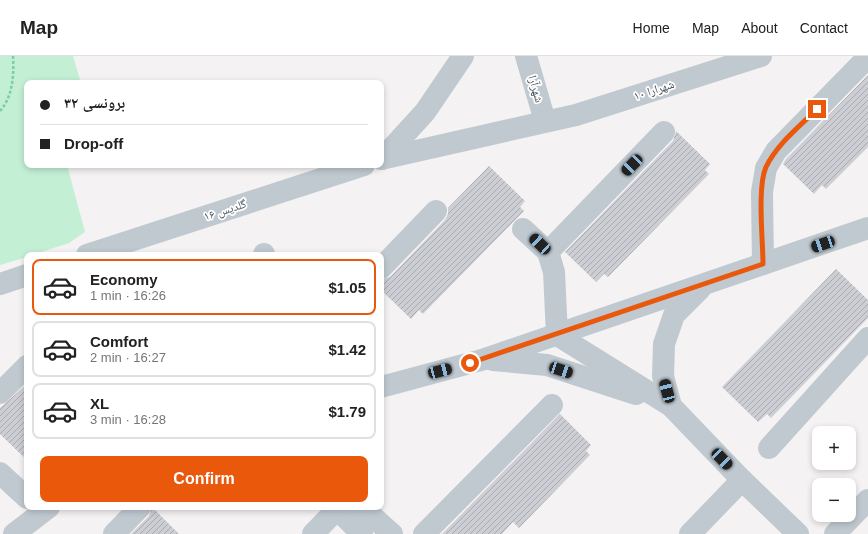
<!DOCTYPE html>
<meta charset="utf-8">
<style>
body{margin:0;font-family:Arial,"Noto Naskh Arabic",sans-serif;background:#f2f2f2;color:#222;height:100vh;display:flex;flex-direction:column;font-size:15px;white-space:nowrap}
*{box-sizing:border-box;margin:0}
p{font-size:13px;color:#767676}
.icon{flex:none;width:22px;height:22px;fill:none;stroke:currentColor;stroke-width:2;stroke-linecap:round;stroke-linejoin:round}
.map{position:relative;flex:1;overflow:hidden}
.sheet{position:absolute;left:24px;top:196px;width:360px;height:258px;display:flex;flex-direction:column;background:#fff;border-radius:8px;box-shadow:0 2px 6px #0003}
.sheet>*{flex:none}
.banner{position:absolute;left:24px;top:24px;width:360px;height:88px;border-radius:8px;box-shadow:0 2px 6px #0003;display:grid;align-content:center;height:88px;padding:0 16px;background:#fff}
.fabs{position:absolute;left:812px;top:370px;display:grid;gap:8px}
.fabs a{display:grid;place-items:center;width:44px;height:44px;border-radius:8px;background:#fff;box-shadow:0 2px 6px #0003;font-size:20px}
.end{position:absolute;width:18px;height:18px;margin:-9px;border:5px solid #ea580c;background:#fff;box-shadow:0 0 0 2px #fff}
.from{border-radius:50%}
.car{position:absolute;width:12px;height:24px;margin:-12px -6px;border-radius:5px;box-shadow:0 0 3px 1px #0007;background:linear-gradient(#222 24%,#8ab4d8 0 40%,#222 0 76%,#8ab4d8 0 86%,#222 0)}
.banner b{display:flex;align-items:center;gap:14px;height:38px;font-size:15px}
.banner b+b{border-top:1px solid #e0e0e0}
.banner i{width:10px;height:10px;background:#222}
ul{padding:7px 0 0;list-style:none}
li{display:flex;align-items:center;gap:12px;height:56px;margin:0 8px 6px;padding:0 8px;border:2px solid #e0e0e0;border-radius:8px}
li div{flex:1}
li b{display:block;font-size:15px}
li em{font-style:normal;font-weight:800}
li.current{border-color:#ea580c}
li>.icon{width:36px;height:36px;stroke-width:1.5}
.button{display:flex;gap:8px;margin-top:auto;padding:8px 16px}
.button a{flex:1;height:46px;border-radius:8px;background:#ea580c;color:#fff;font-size:16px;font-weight:800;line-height:46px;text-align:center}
header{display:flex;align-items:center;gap:24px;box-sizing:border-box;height:56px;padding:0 20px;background:#fff;border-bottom:1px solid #e0e0e0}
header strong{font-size:19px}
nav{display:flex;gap:22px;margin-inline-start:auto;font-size:14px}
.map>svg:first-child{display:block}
.park{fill:#c3efd5}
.building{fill:url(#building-hatch)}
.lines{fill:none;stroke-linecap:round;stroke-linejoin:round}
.path{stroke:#7bcda6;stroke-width:2.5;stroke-dasharray:3 2;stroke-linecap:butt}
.minor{stroke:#c0c9d0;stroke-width:22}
.route{stroke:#ea580c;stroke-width:5}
.labels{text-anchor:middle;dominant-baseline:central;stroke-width:3.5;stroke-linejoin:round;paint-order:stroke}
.street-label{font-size:12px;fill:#4a555f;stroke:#fff}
</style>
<header>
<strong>Map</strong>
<nav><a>Home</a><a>Map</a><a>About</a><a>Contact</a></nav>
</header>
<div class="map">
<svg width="868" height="478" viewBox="0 0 868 478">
<defs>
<pattern id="building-hatch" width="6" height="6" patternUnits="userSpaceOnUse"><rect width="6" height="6" fill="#ccced4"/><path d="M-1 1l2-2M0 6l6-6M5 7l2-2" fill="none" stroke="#a8aaaf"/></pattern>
</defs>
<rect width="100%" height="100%" fill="#f4f2f2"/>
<polygon class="park" points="0,0 73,0 81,27 27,27 27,109 67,109 85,176 69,187 32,199 27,199 27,201 0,209"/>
<g class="building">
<polygon points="868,19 868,91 826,133 822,129 814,138 783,108 786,103"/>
<polygon points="676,75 710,108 705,114 709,118 608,221 604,218 596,226 565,196 673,85"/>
<polygon points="489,110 525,145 520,151 524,155 423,258 419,254 411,263 381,234 381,224 390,221 445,164 448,158 448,152"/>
<polygon points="836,213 868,244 868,262 771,362 767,358 758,366 722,331"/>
<polygon points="27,328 27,404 0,378 0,352"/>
<polygon points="560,358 591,389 586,395 590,399 519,472 513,466 502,478 442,478"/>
<polygon points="152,451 179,478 131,478 149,460"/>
</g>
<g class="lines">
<path class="path" d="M0,55C13,40 14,19 13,0"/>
<g class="minor">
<polyline points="526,0 545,65"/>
<polyline points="381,103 576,59 761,0"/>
<polyline points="382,103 425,56 463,0"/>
<polyline points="523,173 548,196 554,216 557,279 671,350 742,424 798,478"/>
<polyline points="548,196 664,76"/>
<polyline points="87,199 364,109"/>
<polyline points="264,199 264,198"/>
<polyline points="763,208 762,136 766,112 776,95 868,1"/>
<polyline points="381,212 436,155"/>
<polyline points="0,228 27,219"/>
<polyline points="493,304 547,309 636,338"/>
<polyline points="381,331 485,303 868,172"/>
<polyline points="0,337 27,310"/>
<polyline points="671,350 663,320 664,288 674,259 700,233"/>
<polyline points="769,392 868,282"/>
<polyline points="0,417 27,442"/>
<polyline points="335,451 362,478"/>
<polyline points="362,451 392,478"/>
<polyline points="14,478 49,451"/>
<polyline points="114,478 140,451"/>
<polyline points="313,478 339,451"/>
<polyline points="424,478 552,349"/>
<polyline points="690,478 742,424"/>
<polyline points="835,478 868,444"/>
</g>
</g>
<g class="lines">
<path class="route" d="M470,307L763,208C763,185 757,131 766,111C777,88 799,71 817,53"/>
</g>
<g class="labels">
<g class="street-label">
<text transform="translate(536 33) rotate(74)">شهرآرا</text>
<text transform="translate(654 34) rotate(-18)">شهرارا ۱۰</text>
<text transform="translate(225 154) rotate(-18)">گلدیس ۱۶</text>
</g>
</g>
</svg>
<div class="fabs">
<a>+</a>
<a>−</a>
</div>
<i class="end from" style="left:470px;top:307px"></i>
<i class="end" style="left:817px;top:53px"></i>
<i class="car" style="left:632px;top:109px;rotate:224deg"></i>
<i class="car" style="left:540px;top:188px;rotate:313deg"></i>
<i class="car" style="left:823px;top:188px;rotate:251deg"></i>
<i class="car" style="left:561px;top:314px;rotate:108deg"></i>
<i class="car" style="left:440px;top:315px;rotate:75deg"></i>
<i class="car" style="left:667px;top:335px;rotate:345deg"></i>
<i class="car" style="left:722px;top:403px;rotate:136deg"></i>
<div class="banner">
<b><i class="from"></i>برونسی ۳۲</b>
<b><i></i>Drop-off</b>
</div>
<section class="sheet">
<ul>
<li class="current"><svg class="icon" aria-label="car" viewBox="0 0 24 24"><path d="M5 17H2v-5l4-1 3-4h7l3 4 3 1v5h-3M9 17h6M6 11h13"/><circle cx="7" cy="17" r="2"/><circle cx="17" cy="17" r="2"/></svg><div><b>Economy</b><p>1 min · 16:26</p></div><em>$1.05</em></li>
<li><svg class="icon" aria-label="car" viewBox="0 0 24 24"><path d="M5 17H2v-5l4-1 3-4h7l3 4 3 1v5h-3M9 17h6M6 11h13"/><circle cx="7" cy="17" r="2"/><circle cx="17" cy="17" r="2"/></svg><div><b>Comfort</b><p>2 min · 16:27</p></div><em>$1.42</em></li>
<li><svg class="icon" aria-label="car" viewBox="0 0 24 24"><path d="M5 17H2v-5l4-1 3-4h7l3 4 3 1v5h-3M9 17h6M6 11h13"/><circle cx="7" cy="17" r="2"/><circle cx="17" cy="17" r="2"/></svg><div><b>XL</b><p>3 min · 16:28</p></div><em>$1.79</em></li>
</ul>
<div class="button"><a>Confirm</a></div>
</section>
</div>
